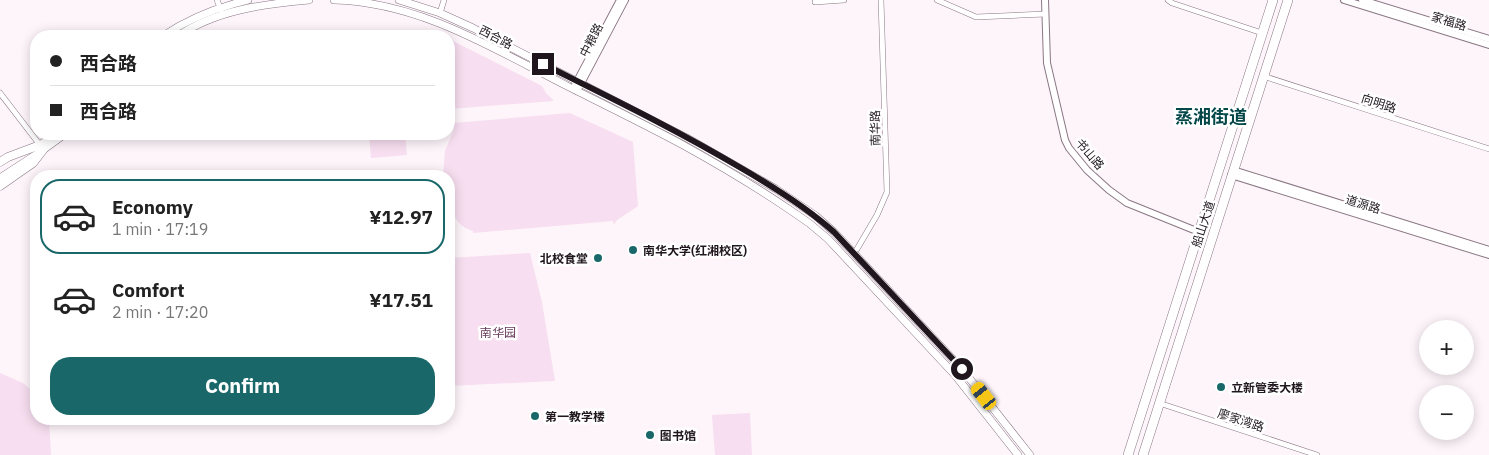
<!DOCTYPE html>
<meta charset="utf-8">
<style>
body{margin:0;font-family:"IBM Plex Sans","Noto Sans SC",sans-serif;background:#f6f6f6;color:#222;height:100vh;display:flex;flex-direction:column;font-size:19px;white-space:nowrap}
*{box-sizing:border-box;margin:0}
p{font-size:16px;color:#767676}
.icon{flex:none;width:28px;height:28px;fill:none;stroke:currentColor;stroke-width:2;stroke-linecap:round;stroke-linejoin:round}
.map{position:relative;flex:1;overflow:hidden}
.drawer{position:absolute;left:30px;top:170px;width:425px;height:255px;display:flex;flex-direction:column;background:#fff;border-radius:20px;box-shadow:0 2px 12px #0003}
.drawer>*{flex:none}
.guide{position:absolute;left:30px;top:30px;width:425px;height:110px;border-radius:20px;box-shadow:0 2px 12px #0003;display:grid;align-content:center;height:110px;padding:0 20px;background:#fff}
.fabs{position:absolute;left:1419px;top:320px;display:grid;gap:10px}
.fabs a{display:grid;place-items:center;width:55px;height:55px;border-radius:50%;background:#fff;box-shadow:0 2px 12px #0003;font-size:25px}
.end{position:absolute;width:22px;height:22px;margin:-11px;border:6px solid #1f171d;background:#fff;box-shadow:0 0 0 2px #fff}
.from{border-radius:50%}
.car{position:absolute;width:15px;height:30px;margin:-15px -8px;border-radius:6px;box-shadow:0 0 4px 1px #0007;background:linear-gradient(#f5c518 24%,#345 0 40%,#f5c518 0 76%,#345 0 86%,#f5c518 0)}
.guide b{display:flex;align-items:center;gap:18px;height:48px;font-size:19px}
.guide b+b{border-top:1px solid #e0e0e0}
.guide i{width:12px;height:12px;background:#222}
ul{padding:9px 0 0;list-style:none}
li{display:flex;align-items:center;gap:15px;height:75px;margin:0 10px 8px;padding:0 10px;border:2px solid transparent;border-radius:20px}
li div{flex:1}
li b{display:block;font-size:19px}
li em{font-style:normal;font-weight:800}
li.active{border-color:#196769}
li>.icon{width:45px;height:45px;stroke-width:1.5}
.primary-button{display:flex;gap:10px;margin-top:auto;padding:10px 20px}
.primary-button a{flex:1;height:58px;border-radius:20px;background:#196769;color:#fff;font-size:20px;font-weight:800;line-height:58px;text-align:center}
.map>svg:first-child{display:block}
.green{fill:#f7def0}
.lines{fill:none;stroke-linecap:round;stroke-linejoin:round}
.minor-casing{stroke:#8a7784;stroke-width:6}
.tertiary-casing{stroke:#8a7784;stroke-width:8}
.secondary-casing{stroke:#8a7784;stroke-width:8}
.primary-casing{stroke:#8a7784;stroke-width:9}
.trunk-casing{stroke:#8a7784;stroke-width:10}
.minor{stroke:#fff;stroke-width:5}
.tertiary{stroke:#fff;stroke-width:6}
.secondary{stroke:#fff;stroke-width:7}
.primary{stroke:#fff;stroke-width:8}
.trunk{stroke:#fff;stroke-width:9}
.route{stroke:#1f171d;stroke-width:6}
.poi-dot{fill:#196769;stroke:#fff;stroke-width:2}
.labels{text-anchor:middle;dominant-baseline:central;stroke-width:5;stroke-linejoin:round;paint-order:stroke}
.street-label{font-size:12px;fill:#1f171d;stroke:#fff}
.poi-label{font-size:12px;font-weight:bold;fill:#1f171d;stroke:#fff;text-anchor:start}
.park-label{font-size:12px;fill:#643959;stroke:#fff}
.district-label{font-size:18px;font-weight:bold;fill:#044749;stroke:#fff}
</style>
<div class="map">
<svg width="1489" height="455" viewBox="0 0 1489 455">
<rect width="100%" height="100%" fill="#fef5fb"/>
<g class="green">
<polygon points="449,39 542,86 546,93 554,101 449,109"/>
<path d="M570,113L633,142L638,206L617,220L614,225L613,221L473,233V231C448,224 449,197 449,176H443L445,151L454,129V123Z"/>
<polygon points="369,134 405,134 407,155 371,158"/>
<polygon points="530,253 542,302 555,381 449,386 449,258"/>
<polygon points="0,373 23,383 36,394 36,419 49,419 51,455 0,455"/>
<polygon points="750,413 752,455 715,455 712,415"/>
</g>
<g class="lines">
<defs>
<g id="minor">
<polyline points="217,0 221,10"/>
<polyline points="937,0 976,17 1045,14"/>
<polyline points="1168,0 1172,3 1262,33"/>
<polyline points="815,2 844,0"/>
<polyline points="440,13 444,0"/>
<polyline points="1263,76 1489,149"/>
<polyline points="0,93 40,145"/>
<polyline points="857,249 877,215 887,192 881,0"/>
<polyline points="1159,403 1317,455"/>
</g>
<g id="tertiary">
<polyline points="1045,0 1047,63 1065,140 1069,148 1087,170 1109,190 1127,203 1199,232"/>
<polyline points="1344,0 1489,45"/>
<polyline points="1362,0 1489,39"/>
<polyline points="575,85 620,0"/>
<polyline points="577,91 625,0"/>
<polyline points="1233,170 1489,250"/>
<polyline points="1231,175 1489,255"/>
</g>
<g id="secondary">
<path d="M334,0C420,2 494,49 569,87C607,106 646,125 683,145C721,166 758,188 793,212L809,223L828,239L955,375L1018,455"/>
<polyline points="399,0 440,13 473,28 687,138 776,189 816,216 834,232 962,369 1030,455"/>
<path d="M163,36C188,19 219,7 248,0"/>
<path d="M178,36C216,10 264,4 309,0"/>
<polyline points="37,147 55,134"/>
<polyline points="0,178 43,150 65,134"/>
</g>
<g id="primary">
<polyline points="0,162 8,157 40,145"/>
<polyline points="0,186 33,163 43,150"/>
</g>
<g id="trunk">
<polyline points="1128,455 1273,0"/>
<polyline points="1143,455 1288,0"/>
</g>
</defs>
<use href="#minor" class="minor-casing"/>
<use href="#tertiary" class="tertiary-casing"/>
<use href="#secondary" class="secondary-casing"/>
<use href="#primary" class="primary-casing"/>
<use href="#trunk" class="trunk-casing"/>
<use href="#minor" class="minor"/>
<use href="#tertiary" class="tertiary"/>
<use href="#secondary" class="secondary"/>
<use href="#primary" class="primary"/>
<use href="#trunk" class="trunk"/>
</g>
<g class="lines">
<path class="route" d="M543,64C609,97 677,130 741,168C774,187 806,207 834,232L962,369"/>
</g>
<g class="poi-dot">
<circle cx="633" cy="250" r="5"/>
<circle cx="598" cy="258" r="5"/>
<circle cx="1221" cy="387" r="5"/>
<circle cx="535" cy="416" r="5"/>
<circle cx="650" cy="435" r="5"/>
</g>
<g class="labels">
<g class="street-label">
<text transform="translate(1449 21) rotate(17)">家福路</text>
<text transform="translate(496 37) rotate(27)">西合路</text>
<text transform="translate(591 40) rotate(-63)">中粮路</text>
<text transform="translate(1379 103) rotate(18)">向明路</text>
<text transform="translate(875 128) rotate(-91)">南华路</text>
<text transform="translate(1090 154) rotate(49)">书山路</text>
<text transform="translate(1363 204) rotate(17)">道源路</text>
<text transform="translate(1203 224) rotate(-72)">船山大道</text>
<text transform="translate(1241 420) rotate(18)">廖家湾路</text>
</g>
<g class="poi-label">
<text x="643" y="250">南华大学(红湘校区)</text>
<text x="588" y="258" text-anchor="end">北校食堂</text>
<text x="1231" y="387">立新管委大楼</text>
<text x="545" y="416">第一教学楼</text>
<text x="660" y="435">图书馆</text>
</g>
<g class="park-label">
<text x="498" y="332">南华园</text>
</g>
<g class="district-label">
<text x="1211" y="116">蒸湘街道</text>
</g>
</g>
</svg>
<div class="fabs">
<a>+</a>
<a>−</a>
</div>
<i class="end from" style="left:962px;top:369px"></i>
<i class="end" style="left:543px;top:64px"></i>
<i class="car" style="left:984px;top:396px;rotate:322deg"></i>
<div class="guide">
<b><i class="from"></i>西合路</b>
<b><i></i>西合路</b>
</div>
<section class="drawer">
<ul>
<li class="active"><svg class="icon" aria-label="car" viewBox="0 0 24 24"><path d="M5 17H2v-5l4-1 3-4h7l3 4 3 1v5h-3M9 17h6M6 11h13"/><circle cx="7" cy="17" r="2"/><circle cx="17" cy="17" r="2"/></svg><div><b>Economy</b><p>1 min · 17:19</p></div><em>¥12.97</em></li>
<li><svg class="icon" aria-label="car" viewBox="0 0 24 24"><path d="M5 17H2v-5l4-1 3-4h7l3 4 3 1v5h-3M9 17h6M6 11h13"/><circle cx="7" cy="17" r="2"/><circle cx="17" cy="17" r="2"/></svg><div><b>Comfort</b><p>2 min · 17:20</p></div><em>¥17.51</em></li>
</ul>
<div class="primary-button"><a>Confirm</a></div>
</section>
</div>
